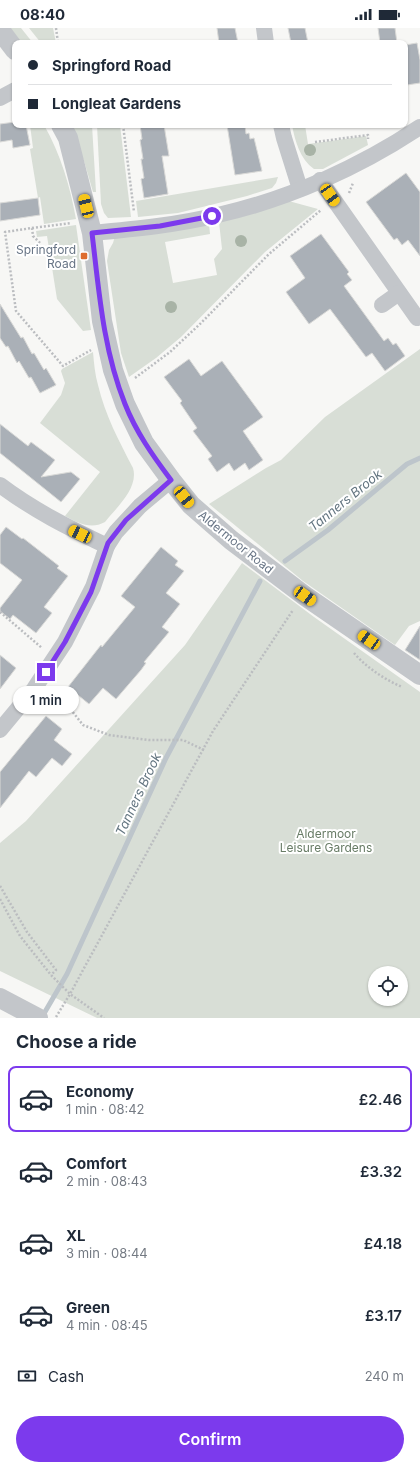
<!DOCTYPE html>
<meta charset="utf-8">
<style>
body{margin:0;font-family:Inter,sans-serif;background:#f6f6f7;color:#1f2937;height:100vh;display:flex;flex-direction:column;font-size:15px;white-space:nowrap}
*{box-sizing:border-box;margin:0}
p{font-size:13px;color:#747a83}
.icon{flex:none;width:22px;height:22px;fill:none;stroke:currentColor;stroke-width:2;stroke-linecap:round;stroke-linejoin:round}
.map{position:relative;height:990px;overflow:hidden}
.panel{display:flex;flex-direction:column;background:#fff;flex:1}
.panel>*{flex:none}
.top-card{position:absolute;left:12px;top:12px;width:396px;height:88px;border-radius:8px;box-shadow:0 1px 3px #0004;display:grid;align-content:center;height:88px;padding:0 16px;background:#fff}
.fabs{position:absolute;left:368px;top:938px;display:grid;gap:8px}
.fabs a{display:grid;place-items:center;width:40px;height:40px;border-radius:50%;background:#fff;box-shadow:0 1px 3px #0004;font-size:20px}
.end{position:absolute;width:18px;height:18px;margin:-9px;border:5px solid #7c3aed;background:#fff;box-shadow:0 0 0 2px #fff}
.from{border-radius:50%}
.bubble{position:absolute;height:28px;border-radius:14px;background:#fff;box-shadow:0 1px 3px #0004;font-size:13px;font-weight:600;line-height:28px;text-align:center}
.car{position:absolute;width:12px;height:24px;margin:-12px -6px;border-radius:5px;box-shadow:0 0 3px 1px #0007;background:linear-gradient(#f5c518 24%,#345 0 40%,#f5c518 0 76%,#345 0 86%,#f5c518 0)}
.top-card b{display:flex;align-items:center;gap:14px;height:38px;font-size:15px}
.top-card b+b{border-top:1px solid #e0e1e3}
.top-card i{width:10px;height:10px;background:#1f2937}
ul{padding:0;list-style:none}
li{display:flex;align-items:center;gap:12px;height:66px;margin:0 8px 6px;padding:0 8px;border:2px solid transparent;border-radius:8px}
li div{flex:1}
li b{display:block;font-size:15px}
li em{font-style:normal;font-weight:600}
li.selected{border-color:#7c3aed}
li>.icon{width:36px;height:36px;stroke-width:1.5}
h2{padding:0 16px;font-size:18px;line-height:48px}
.pay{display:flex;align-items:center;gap:10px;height:44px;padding:0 16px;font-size:15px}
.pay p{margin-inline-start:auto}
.cta{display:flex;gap:8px;margin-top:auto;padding:8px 16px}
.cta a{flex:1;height:46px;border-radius:24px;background:#7c3aed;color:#fff;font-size:16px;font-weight:600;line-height:46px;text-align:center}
.status{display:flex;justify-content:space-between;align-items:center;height:28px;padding:0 20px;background:#fff;direction:ltr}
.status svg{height:11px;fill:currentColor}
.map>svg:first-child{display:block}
.green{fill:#d8ded6;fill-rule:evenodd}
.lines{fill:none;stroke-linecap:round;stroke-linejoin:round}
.stream{stroke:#bdc5cb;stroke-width:5}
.building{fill:#aab0b7;stroke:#d9d9d7}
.path{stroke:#bbbdc0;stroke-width:2.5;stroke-dasharray:2 2;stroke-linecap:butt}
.minor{stroke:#c3c6ca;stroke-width:16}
.tertiary{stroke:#c3c6ca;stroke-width:20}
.tree{fill:#a8b3a6}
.route{stroke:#7c3aed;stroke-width:5}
.poi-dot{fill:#de6c2e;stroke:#fff;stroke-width:1.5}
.labels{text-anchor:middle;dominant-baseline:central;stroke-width:4;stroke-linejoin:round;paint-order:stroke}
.poi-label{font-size:12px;fill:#677485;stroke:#fff;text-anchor:end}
.street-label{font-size:12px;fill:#677485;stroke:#fff}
.park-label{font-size:12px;fill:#687c66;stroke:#fff}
.water-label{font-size:13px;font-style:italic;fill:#637580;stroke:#fff}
</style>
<div class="status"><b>08:40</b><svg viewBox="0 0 49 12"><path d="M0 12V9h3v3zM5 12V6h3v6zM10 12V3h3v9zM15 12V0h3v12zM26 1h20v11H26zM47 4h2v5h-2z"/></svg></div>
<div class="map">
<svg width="420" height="990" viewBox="0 0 420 990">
<rect width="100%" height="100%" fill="#f7f7f5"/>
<g class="green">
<polygon points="8,0 21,0 33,15 19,15"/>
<polygon points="29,0 53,0 56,15 41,15"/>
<path d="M30,97H44C61,127 70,158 76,191L44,196L40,169L38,170L30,121L33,120Z"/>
<polygon points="70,97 92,97 96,164 93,164 84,133"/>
<polygon points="97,97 120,97 131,189 108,190 104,185 101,176"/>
<path d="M292,97H305L308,116L366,108L368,117L323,141H314C300,131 295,113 292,97Z"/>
<polygon points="278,149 276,155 272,160 247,168 178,185 138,189 136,173"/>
<polygon points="285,172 318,181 265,224 181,309 156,330 129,349 121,325 107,233 109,222 113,215 115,208 209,196 210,206 165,214 173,255 217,247 214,231 222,221 219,194"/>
<polygon points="76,197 91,302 83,303 57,271 47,208 37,209 36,203"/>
<polygon points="420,321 420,593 409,598 395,617 303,553 209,476 266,440 281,432 325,389"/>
<path d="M93,324C94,335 95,347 98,357C105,387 119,413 133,440C139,460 116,480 105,494C91,502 78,495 65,488L100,444L40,395L61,367L65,355L61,343L62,341Z"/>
<path d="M242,535L314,589L420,664V990H97L0,943V815L26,793L185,617ZM375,945H401V971H375Z"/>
</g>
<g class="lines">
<g class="stream">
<polyline points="285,533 328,502 407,436 420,430"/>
<polyline points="42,989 67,946 166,730 260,553"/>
</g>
</g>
<g class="building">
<polygon points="217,0 235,0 238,15 219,15"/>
<polygon points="288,0 305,0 308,15 291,15"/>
<polygon points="378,0 395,0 397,15 380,15"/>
<polygon points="417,15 420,32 420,55 407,57 405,44 405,17"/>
<polygon points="15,94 15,97 26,97 30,117 13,120 12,112 0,114 0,96"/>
<polygon points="140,97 164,97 169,128 162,128 168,166 144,170 141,151 144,150 141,131 143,131 140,112 142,111"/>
<polygon points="227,97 245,97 246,106 249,105 250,111 254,110 262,143 235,147"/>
<polygon points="406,145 420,164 420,228 408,212 402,217 397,210 394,212 366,174"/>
<polygon points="38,170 40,187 0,193 0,175"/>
<polygon points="321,206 349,244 347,246 352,252 344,258 384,313 388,310 393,317 396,315 405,328 385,343 372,325 366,329 330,281 309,296 286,264 305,250 290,228"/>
<polygon points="0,276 21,310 23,309 32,326 34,325 44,342 46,340 56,357 40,365 31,349 29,350 19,333 17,335 8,318 6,319 0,310"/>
<polygon points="189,331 201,348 222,333 263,389 243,403 263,432 249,442 245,435 234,443 229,435 217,444 208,431 212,428 193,403 197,400 180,375 182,373 164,349"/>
<polygon points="0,396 28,418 31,414 55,432 41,449 71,444 80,451 61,474 0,425"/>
<polygon points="6,499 22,511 23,510 59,538 57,540 68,548 44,579 52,585 36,605 13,587 10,591 0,583 0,580 22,552 0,535 0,507"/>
<polygon points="161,519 178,533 175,537 184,543 166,565 180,576 162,599 169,604 144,634 146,635 141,642 116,671 103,660 89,676 68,659 101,617 102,619 135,579 121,568"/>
<polygon points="420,598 420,632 405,622"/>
<polygon points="0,627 16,640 0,661"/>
<polygon points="46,688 62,701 54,712 72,726 62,738 52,730 36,749 29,743 0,780 0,744"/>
</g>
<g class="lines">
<g class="path">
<polyline points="56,0 58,15"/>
<polyline points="123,97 134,184"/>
<polyline points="315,114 368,107 368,111"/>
<polyline points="349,165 353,155"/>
<polyline points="32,200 71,195"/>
<polyline points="40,215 33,208 32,200 5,204 16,283 63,338 91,322"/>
<polyline points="135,350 170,324 199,297 269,226 321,182"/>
<polyline points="0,584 42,620"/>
<path d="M354,625C367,640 384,651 402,659"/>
<polyline points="53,659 83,697 109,707 149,712 183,712 204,722"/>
<polyline points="0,858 27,904 56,942 51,947"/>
<polyline points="0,871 20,908 51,947 70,966 104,990"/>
<polyline points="56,989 70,966 213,703 293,582"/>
</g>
<g class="minor">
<polyline points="264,0 266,15"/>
<polyline points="0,70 15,62"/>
<polyline points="281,97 284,110 300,161"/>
<polyline points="320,152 417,290"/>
<path d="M92,205C135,201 177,197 218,187C289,171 360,139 420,99"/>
<polyline points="382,277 399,265"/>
<path d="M0,457C33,482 69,500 107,518"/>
<polyline points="0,702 34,661 65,614 93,559 107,518 116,504 140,478 171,452"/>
</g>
<g class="tertiary">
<polyline points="0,2 15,22"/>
<polyline points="61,97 68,110 92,205 102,293 113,342 125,376 144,415 171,452 191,477 231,512 305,568 420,647"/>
<polyline points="0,970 38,990"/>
</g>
</g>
<g class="tree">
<circle cx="310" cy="122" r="6"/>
<circle cx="241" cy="213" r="6"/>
<circle cx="171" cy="279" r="6"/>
</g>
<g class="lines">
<path class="route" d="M46,644L65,614L91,564L108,515L126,492L171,452C153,428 136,404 125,376C103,321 99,263 92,205L160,198L212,188"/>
</g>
<rect class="poi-dot" x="80" y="224" width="8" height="8" rx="2"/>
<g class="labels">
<g class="poi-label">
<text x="76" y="221">Springford<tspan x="76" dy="14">Road</tspan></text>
</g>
<g class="street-label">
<text transform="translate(236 514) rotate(39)">Aldermoor Road</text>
</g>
<g class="park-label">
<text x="326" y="805">Aldermoor<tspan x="326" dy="14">Leisure Gardens</tspan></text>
</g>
<g class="water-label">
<text transform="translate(345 472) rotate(-39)">Tanners Brook</text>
<text transform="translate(138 766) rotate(-65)">Tanners Brook</text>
</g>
</g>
</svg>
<div class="fabs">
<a><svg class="icon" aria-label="locate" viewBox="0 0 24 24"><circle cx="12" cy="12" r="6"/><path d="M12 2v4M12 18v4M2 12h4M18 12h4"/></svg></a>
</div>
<i class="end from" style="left:212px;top:188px"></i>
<i class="end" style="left:46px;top:644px"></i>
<div class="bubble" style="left:13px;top:658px;width:66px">1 min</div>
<i class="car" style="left:330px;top:167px;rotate:145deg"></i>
<i class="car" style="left:86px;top:178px;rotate:346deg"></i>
<i class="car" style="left:184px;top:469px;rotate:141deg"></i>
<i class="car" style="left:80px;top:506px;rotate:295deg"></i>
<i class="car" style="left:305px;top:568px;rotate:125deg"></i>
<i class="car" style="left:369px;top:612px;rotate:304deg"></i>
<div class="top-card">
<b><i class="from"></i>Springford Road</b>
<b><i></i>Longleat Gardens</b>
</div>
</div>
<section class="panel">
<h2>Choose a ride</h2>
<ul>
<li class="selected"><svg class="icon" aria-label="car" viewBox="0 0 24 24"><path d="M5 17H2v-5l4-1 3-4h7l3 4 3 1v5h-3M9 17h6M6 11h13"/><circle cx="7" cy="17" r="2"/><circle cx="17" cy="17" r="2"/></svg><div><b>Economy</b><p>1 min · 08:42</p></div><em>£2.46</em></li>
<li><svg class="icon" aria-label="car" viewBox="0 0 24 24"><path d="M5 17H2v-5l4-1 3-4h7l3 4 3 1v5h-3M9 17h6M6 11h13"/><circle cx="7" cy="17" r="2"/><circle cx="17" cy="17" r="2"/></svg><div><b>Comfort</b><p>2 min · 08:43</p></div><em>£3.32</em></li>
<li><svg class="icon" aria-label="car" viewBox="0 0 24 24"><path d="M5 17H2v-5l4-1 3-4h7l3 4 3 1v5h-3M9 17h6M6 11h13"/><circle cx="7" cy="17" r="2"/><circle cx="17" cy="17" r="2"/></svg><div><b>XL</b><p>3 min · 08:44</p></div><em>£4.18</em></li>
<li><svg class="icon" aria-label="car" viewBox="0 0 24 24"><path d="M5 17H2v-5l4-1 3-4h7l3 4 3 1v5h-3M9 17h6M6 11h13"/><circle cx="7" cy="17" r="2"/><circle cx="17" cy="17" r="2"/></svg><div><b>Green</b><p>4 min · 08:45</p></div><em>£3.17</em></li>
</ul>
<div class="pay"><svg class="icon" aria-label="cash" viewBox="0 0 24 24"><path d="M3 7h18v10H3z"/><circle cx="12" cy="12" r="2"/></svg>Cash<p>240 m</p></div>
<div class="cta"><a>Confirm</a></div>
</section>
